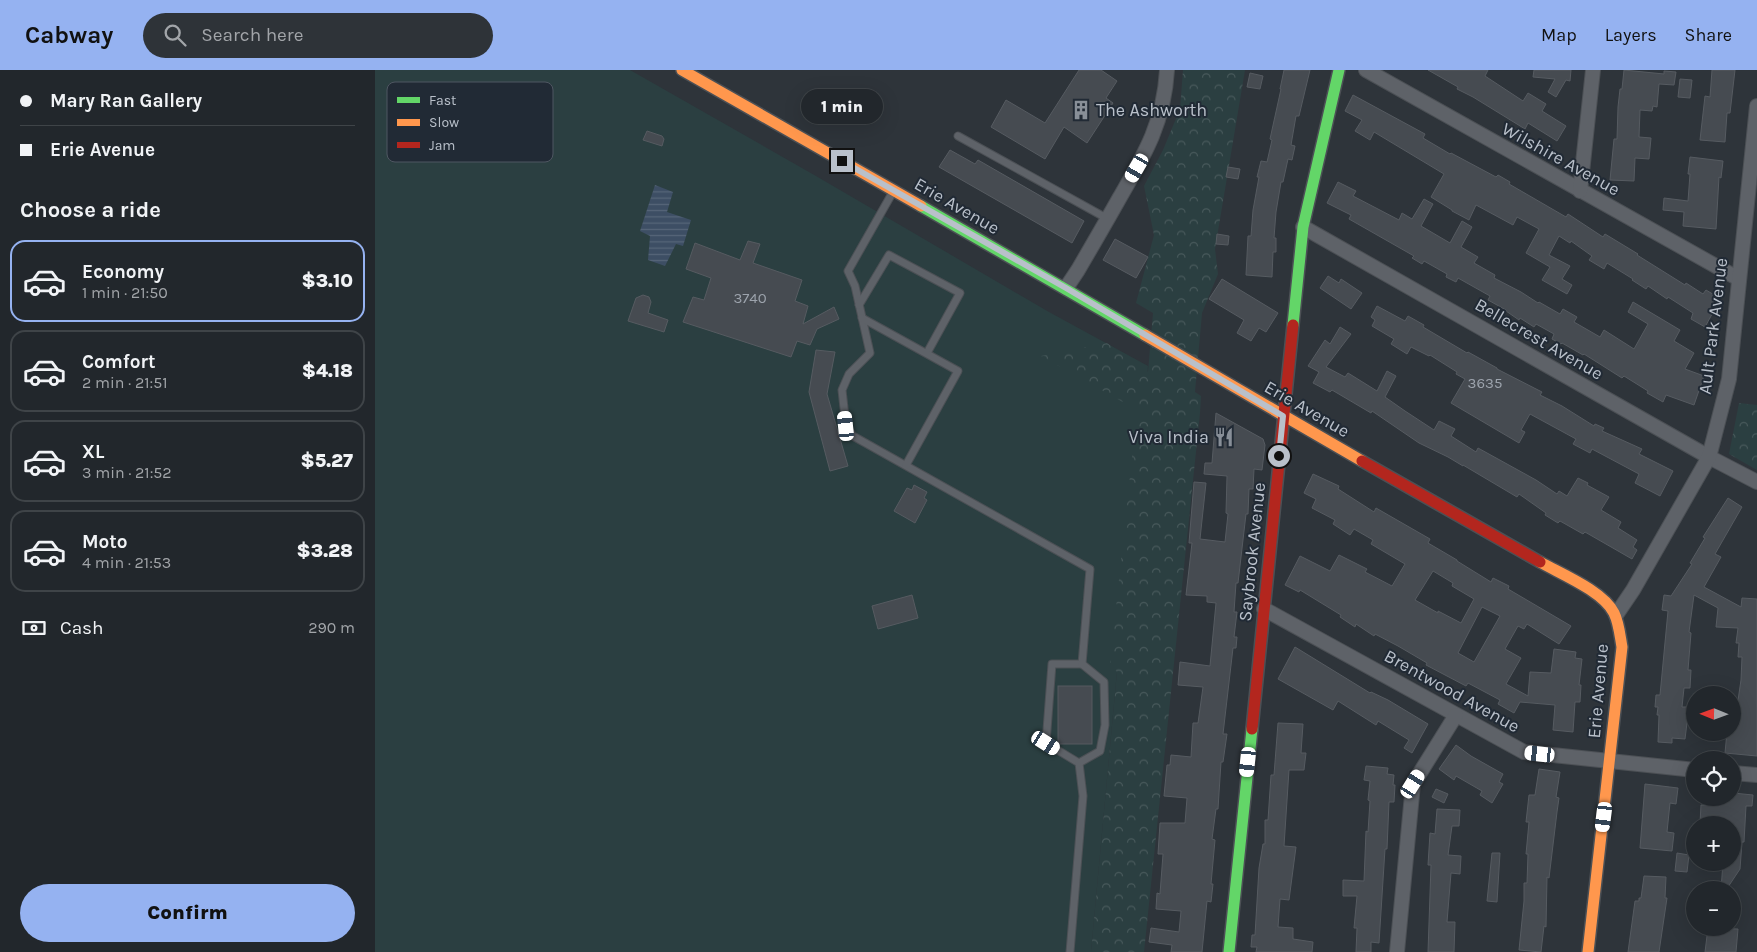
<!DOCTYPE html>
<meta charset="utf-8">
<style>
body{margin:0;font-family:Karla,sans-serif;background:#2e3338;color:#f1f3f6;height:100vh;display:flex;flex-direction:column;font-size:19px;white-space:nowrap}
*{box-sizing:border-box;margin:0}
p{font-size:16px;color:#a2a5a9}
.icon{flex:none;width:28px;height:28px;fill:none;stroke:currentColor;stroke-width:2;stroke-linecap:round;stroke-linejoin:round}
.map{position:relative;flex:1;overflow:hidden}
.side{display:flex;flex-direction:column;background:#22272c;width:375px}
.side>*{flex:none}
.top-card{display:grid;align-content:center;height:110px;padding:0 20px;background:#22272c}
.needle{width:32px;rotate:271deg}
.fabs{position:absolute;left:1311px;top:616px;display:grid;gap:10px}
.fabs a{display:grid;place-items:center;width:55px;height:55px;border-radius:50%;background:#22272c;box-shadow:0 5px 20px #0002,0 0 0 1px #3f4448;font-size:25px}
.end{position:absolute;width:22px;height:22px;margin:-11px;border:6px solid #b9c0ca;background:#111;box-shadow:0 0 0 2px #111}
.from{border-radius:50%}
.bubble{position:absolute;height:35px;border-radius:18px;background:#22272c;box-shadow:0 5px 20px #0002,0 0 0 1px #3f4448;font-size:16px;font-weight:800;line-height:35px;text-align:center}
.car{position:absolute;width:15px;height:30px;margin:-15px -8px;border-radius:6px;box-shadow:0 0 4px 1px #0007;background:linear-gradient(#fff 24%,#345 0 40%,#fff 0 76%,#345 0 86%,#fff 0)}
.top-card b{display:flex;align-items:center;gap:18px;height:48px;font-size:19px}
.top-card b+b{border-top:1px solid #3f4448}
.top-card i{width:12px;height:12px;background:#f1f3f6}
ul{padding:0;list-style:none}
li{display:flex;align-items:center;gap:15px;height:82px;margin:0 10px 8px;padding:0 10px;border:2px solid #3f4448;border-radius:15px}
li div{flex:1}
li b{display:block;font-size:19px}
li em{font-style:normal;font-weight:800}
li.active{border-color:#95b2f1}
li>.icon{width:45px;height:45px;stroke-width:1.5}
h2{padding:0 20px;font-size:22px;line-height:60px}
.pay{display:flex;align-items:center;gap:12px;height:55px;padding:0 20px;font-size:19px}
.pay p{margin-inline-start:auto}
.action{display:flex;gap:10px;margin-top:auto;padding:10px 20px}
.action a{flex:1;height:58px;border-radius:30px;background:#95b2f1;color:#111;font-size:20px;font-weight:800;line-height:58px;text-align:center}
header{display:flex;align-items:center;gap:30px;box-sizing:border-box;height:70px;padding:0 25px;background:#95b2f1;color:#111}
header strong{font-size:24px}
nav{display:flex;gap:28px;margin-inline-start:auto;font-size:18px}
.search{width:350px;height:45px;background:#2e3338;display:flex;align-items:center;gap:12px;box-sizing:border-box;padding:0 18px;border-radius:28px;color:#a2a5a9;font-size:19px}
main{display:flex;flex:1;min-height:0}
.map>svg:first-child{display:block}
.grass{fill:#2b3f41}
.forest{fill:url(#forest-crowns)}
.water{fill:url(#water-rules)}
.building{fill:#464b51;stroke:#565b61;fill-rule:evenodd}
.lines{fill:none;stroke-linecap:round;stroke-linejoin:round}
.lane-casing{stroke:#4c5055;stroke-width:9}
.street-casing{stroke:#4c5055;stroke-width:16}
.fast-casing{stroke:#4c5055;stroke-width:14}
.slow-casing{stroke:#4c5055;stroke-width:14}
.jam-casing{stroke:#4c5055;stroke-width:14}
.lane{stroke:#5e6268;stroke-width:7}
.street{stroke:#5e6268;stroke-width:14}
.fast{stroke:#63d668;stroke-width:11}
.slow{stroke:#ff974d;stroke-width:11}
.jam{stroke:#b3261e;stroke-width:11}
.route{stroke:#b9c0ca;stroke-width:6}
.labels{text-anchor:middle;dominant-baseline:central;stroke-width:4;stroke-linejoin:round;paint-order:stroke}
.number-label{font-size:15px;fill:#9ca3ac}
.poi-label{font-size:18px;fill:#b9c0ca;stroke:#212a35;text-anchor:start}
.street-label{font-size:18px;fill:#b9c0ca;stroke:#212a35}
.key{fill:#212a35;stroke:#4f5762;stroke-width:1}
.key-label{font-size:14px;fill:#b9c0ca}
</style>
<header>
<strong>Cabway</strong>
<div class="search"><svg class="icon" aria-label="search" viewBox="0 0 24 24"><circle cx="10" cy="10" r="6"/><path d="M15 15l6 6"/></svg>Search here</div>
<nav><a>Map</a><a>Layers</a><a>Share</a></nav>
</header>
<main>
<section class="side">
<div class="top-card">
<b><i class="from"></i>Mary Ran Gallery</b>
<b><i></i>Erie Avenue</b>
</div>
<h2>Choose a ride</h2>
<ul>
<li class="active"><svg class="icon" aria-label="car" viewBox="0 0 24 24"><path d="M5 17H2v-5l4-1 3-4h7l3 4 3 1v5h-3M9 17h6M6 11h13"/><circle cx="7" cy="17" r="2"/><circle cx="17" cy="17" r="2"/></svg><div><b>Economy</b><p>1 min · 21:50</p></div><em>$3.10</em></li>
<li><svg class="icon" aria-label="car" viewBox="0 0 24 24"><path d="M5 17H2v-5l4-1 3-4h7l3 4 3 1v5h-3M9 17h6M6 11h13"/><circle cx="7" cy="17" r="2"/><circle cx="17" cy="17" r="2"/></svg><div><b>Comfort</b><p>2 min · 21:51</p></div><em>$4.18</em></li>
<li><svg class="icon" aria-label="car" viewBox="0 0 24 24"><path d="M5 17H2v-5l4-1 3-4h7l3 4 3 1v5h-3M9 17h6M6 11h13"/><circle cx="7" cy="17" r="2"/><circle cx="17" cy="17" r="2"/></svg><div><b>XL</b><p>3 min · 21:52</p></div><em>$5.27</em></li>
<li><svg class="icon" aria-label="car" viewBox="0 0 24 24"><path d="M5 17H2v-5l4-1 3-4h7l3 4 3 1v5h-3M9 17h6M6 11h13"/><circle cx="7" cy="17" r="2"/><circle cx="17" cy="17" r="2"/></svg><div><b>Moto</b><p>4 min · 21:53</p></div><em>$3.28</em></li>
</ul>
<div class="pay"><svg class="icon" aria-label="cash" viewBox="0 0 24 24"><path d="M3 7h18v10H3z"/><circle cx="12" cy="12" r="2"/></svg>Cash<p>290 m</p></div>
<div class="action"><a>Confirm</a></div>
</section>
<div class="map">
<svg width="1382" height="882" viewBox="0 0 1382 882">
<defs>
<pattern id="forest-crowns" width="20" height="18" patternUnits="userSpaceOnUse" patternTransform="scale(1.25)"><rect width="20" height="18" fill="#2b3f41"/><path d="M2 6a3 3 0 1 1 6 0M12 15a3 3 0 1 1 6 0" fill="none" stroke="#48595b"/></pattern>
<pattern id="water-rules" width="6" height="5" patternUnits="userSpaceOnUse" patternTransform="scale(1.25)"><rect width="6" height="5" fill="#3d4e64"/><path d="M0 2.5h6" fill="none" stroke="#576679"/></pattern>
</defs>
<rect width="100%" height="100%" fill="#2e343a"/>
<polygon class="grass" points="0,0 255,0 441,106 674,242 773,296 772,311 769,311 716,882 0,882"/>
<g class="forest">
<polygon points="808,0 870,0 840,179 843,204 827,243 820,322 826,326 825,343 769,882 716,882 742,602 735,594 762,340 666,286 732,273 773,302 778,243 761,233 779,165 769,116 788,80 805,39"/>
<polygon points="1364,333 1382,335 1382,400 1354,384"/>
</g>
<polygon class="water" points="280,115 298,122 292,142 316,150 308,176 301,174 290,196 273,190 275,166 265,161"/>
<g class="building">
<polygon points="704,0 726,0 742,11 731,28 738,33 712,73 689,57 670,89 616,57 631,30 670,53"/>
<polygon points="909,0 935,0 924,46 921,46 916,75 920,76 917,90 913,89 908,112 906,112 901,142 899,168 901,168 901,182 898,182 897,207 871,205 873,166 876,166 878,140 884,107 882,107 886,91 892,92 897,70 895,69 906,19 905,19"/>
<polygon points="1053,0 1113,0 1110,6 1148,31 1153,23 1171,34 1167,41 1191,56 1182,71 1153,53 1150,59 1098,27 1082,19 1083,17"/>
<polygon points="1159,0 1196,0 1195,11 1191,10 1181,27 1173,22 1180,9 1158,7"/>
<polygon points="1249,0 1289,4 1289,1 1301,2 1299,15 1284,14 1282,37 1278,36 1277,41 1265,40 1264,67 1276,68 1274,89 1260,88 1259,111 1235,110 1239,69 1242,69 1243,37 1245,19 1247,19"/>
<polygon points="1337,0 1360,0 1355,43 1352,43 1350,72 1325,70 1330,26 1335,27"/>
<polygon points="875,3 888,6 885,19 872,17"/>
<polygon points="1305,9 1317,10 1315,28 1303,27"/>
<polygon points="978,25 1050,64 1048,68 1075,84 1076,83 1121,107 1123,105 1135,112 1134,114 1191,147 1193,144 1228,167 1230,164 1263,184 1262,185 1310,215 1311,213 1328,224 1331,220 1341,226 1338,233 1342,235 1330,257 1316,249 1318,243 1293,227 1292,229 1273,216 1271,219 1257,210 1258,209 1232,193 1229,199 1214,190 1217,186 1196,171 1195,173 1184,166 1174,185 1195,196 1187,209 1197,215 1192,224 1167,210 1175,197 1151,183 1164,159 1142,147 1138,155 1101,135 1094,150 1077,141 1077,140 1056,127 1069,104 999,62 995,70 980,61 987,50 970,41"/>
<polygon points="272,61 287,66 289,69 287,76 268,70"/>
<polygon points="575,80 600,94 603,90 709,151 697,173 564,97"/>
<polygon points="1315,87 1348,91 1346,108 1344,107 1341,159 1308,156 1309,142 1288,140 1289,128 1313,131 1315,104 1313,104"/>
<polygon points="853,97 865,99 863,109 851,107"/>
<polygon points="963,112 981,121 978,126 1024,150 1027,143 1037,149 1049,129 1058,134 1046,156 1075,173 1087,151 1097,157 1086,177 1103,187 1099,193 1120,205 1119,208 1146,222 1163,233 1164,232 1185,244 1188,239 1202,247 1199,252 1225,267 1229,260 1259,279 1273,254 1253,242 1258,232 1305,260 1299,271 1319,283 1310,299 1329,306 1319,335 1291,325 1288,332 1272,323 1273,321 1249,306 1247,308 1209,284 1208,285 1187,273 1186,274 1177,269 1179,264 1161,254 1159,257 1145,248 1144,250 1131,241 1131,240 1113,230 1115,226 1083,208 1081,212 1071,207 1072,204 1049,191 1047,194 1037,188 1039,186 974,149 976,145 952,133"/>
<polygon points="842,164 854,166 853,175 841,174"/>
<polygon points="740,169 773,187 761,208 728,190"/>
<polygon points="373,171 385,174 378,193 427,210 420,231 433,236 428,254 459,237 464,249 442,259 435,275 422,271 416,287 308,252 318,227 329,230 336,208 311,199 320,173 365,190"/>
<polygon points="953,206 964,213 966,209 987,223 976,239 945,218"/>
<polygon points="847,209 903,243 891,262 884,258 876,271 862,263 869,250 834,229"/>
<polygon points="268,225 274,227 276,232 273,243 293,250 289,262 253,251 261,228"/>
<polygon points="1002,236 1030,251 1033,246 1049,255 1048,257 1092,283 1093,282 1122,298 1122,299 1167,322 1165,325 1187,336 1219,356 1220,354 1229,358 1227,361 1267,379 1264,384 1298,401 1285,426 1260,413 1264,404 1217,379 1215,383 1198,374 1201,369 1155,344 1146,360 1150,362 1144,373 1076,333 1090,309 1081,304 1082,302 1055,285 1054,286 1036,277 1032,284 1016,274 1019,269 997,256 1000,250 996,247"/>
<polygon points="965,257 976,264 951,297 970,307 973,303 1002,321 1012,301 1021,306 1010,327 1030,341 1059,360 1064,351 1080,359 1076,366 1101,382 1103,378 1161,410 1182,424 1184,421 1192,426 1203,408 1213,413 1212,415 1234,427 1226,440 1246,452 1243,458 1262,470 1258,477 1262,480 1257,489 1210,462 1208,464 1185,451 1183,453 1170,445 1171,443 1144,424 1142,427 1088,395 1088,396 1073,387 1044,373 997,341 996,343 957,320 955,322 938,313 944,302 933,296 950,270 955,274"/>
<polygon points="441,280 460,282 452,324 473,396 455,401 434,322"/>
<polygon points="841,343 888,369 890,375 887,400 879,399 878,419 874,419 873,444 871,444 863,513 861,513 859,542 862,542 859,567 862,567 861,578 858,578 848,664 852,664 848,692 846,692 843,739 841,739 837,769 840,770 836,814 838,814 836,832 832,831 827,882 796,882 797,875 774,872 776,858 804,862 806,841 781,839 782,823 785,824 788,784 783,784 785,753 810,753 812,728 789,726 792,695 795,695 796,685 816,687 818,653 823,653 828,617 803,615 805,592 835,596 841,533 832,532 832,526 811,525 817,473 814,473 819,412 831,413 825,469 850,472 853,444 851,443 852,406 829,404 830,393 837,393"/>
<path d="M938,404L964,416L963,419L999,442L1001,438L1055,469L1053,473L1082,490V491L1116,512L1118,508L1134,516L1133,519L1196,556L1184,574L1152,554L1149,559L1143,556L1130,579L1146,588L1131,614L1153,626L1155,602L1176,603L1179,579L1201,582L1200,588L1207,589L1204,615H1206L1205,632H1200L1198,662L1178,660L1180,635L1145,632L1139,643L1123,634L1125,630L1093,613L1091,616L1051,595L1052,593L1023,576L1000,564L999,566L981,554L980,557L965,547L966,545L925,520L924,522L910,515L925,486L955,501L964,485L992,499L990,502L1017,516L1030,494L996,474L998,470L979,459L975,465L958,454L960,450L937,438L941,429L929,423ZM1058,501L1078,513L1077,516L1099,529L1086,553L1063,541V543L1040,530ZM1107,537L1125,546L1099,592L1083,583Z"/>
<polygon points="539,415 552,422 549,428 552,430 540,453 519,441 532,418 537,420"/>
<polygon points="1353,428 1367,437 1340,484 1346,487 1329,517 1366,537 1367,528 1382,529 1382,686 1350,683 1352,662 1358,662 1358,643 1361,644 1366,610 1367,587 1363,587 1364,573 1361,573 1363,558 1341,557 1343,538 1319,525 1314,562 1316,563 1313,600 1316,600 1315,618 1309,618 1307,637 1314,637 1310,669 1297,668 1297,673 1283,672 1284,645 1282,645 1283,637 1280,637 1281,625 1285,625 1293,541 1287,540 1289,525 1296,526 1317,494 1315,493 1330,468 1328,467"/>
<polygon points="537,525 543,548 503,559 497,536"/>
<polygon points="920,577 995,623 996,622 1013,630 1053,654 1037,683 1029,678 1034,670 1003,651 1001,655 963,631 958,640 903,609"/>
<rect x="683" y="616" width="34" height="58"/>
<polygon points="903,653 928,654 926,683 931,683 929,700 914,700 909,776 921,777 914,830 905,829 903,857 918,858 918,869 938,872 937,882 881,882 882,877 876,877 877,865 880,865 884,798 888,774 890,774 890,750 893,750 896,705 899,705"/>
<polygon points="1081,675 1096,686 1128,704 1124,712 1128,714 1117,733 1105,725 1107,721 1081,706 1079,710 1064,699"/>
<polygon points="991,696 1013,698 1012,704 1019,705 1018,715 1020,715 1019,732 1014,732 1012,779 1010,779 1004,873 996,872 996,882 981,882 982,858 979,858 982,826 968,826 968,810 989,811 991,761 993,762 995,731 993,730 995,711 989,710"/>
<polygon points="1164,699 1185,702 1181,727 1184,728 1182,742 1174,808 1172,807 1171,857 1169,856 1166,882 1144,880 1149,831 1149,813 1152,813 1153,784 1151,784 1154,752 1151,752 1154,725 1160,725"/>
<polygon points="1270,714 1303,718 1301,734 1295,733 1292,762 1299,763 1297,781 1265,778"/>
<polygon points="1061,719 1073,724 1069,733 1057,727"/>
<polygon points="1358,723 1378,725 1377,736 1371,736 1369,772 1367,772 1365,799 1351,820 1346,820 1348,792 1358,792 1358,755 1325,753 1326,735 1345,736 1346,728 1358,728"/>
<polygon points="1062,739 1085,740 1084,756 1077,756 1073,785 1086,786 1085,804 1076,803 1072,852 1080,852 1079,882 1053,882 1056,795 1053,795 1055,763 1060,764"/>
<polygon points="1117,783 1125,783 1122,832 1112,831"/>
<polygon points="1302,783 1314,785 1312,802 1300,801"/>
<polygon points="1269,806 1291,807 1290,828 1292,828 1284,882 1253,882 1260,831 1264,831 1264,828 1266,828"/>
<polygon points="1333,858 1363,859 1361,882 1330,882"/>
</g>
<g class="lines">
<defs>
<g id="lane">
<polyline points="583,66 733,149"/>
<polyline points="519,120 473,201 480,216 495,283 474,304 467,320 471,356 478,366 715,499 707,594 677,594 671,673 704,693 708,726 695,882"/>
<polyline points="484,235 514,185 585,223 552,283"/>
<polyline points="487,248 583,301 531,395"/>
<polyline points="704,693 725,681 730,655 729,612 707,594"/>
</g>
<g id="street">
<polyline points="991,0 1364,209"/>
<polyline points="1205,121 1218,0"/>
<polyline points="928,157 1334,387 1382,412"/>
<path d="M691,218L703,200C717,176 731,152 745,127C770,84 789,52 792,0"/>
<polyline points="889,539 1149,682 1320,700"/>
<polyline points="1241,545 1258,520 1334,387 1354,309 1382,36"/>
<polyline points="1358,703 1382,705"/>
<polyline points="1022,882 1038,714 1081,645"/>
</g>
<g id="fast">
<polyline points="546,136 770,265"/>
<polyline points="918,255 928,157 964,0"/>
<polyline points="854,882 877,659"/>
</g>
<g id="slow">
<polyline points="307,0 546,136"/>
<polyline points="770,265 987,391"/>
<path d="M1165,492C1186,504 1228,521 1239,543C1244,553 1245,566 1247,577L1213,882"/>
</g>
<g id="jam">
<polyline points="987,391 1165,492"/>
<polyline points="877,659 918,255"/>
</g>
</defs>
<use href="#lane" class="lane-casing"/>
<use href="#street" class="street-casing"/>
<use href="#fast" class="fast-casing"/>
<use href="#slow" class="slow-casing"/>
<use href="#jam" class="jam-casing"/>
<use href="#lane" class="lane"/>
<use href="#street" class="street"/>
<use href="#fast" class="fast"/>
<use href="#slow" class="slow"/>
<use href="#jam" class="jam"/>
</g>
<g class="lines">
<polyline class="route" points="467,91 691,218 908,346 904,386"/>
</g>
<defs>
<symbol id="building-bare" viewBox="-9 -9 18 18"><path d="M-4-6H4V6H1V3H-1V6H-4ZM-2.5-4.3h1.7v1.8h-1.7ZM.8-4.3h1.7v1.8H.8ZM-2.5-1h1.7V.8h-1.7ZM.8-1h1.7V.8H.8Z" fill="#888f98" stroke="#212a35" stroke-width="2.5" paint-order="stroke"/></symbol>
<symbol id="restaurant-bare" viewBox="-9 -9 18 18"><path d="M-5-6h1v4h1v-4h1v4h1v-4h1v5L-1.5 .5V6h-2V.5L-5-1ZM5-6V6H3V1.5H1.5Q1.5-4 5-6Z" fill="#888f98" stroke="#212a35" stroke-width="2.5" paint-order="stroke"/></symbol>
</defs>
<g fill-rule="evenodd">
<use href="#building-bare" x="692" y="26" width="28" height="28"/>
<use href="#restaurant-bare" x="835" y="353" width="28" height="28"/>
</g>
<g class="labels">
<g class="number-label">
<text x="375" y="228">3740</text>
<text x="1110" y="313">3635</text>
</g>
<g class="poi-label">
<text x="721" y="40">The Ashworth</text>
<text x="834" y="367" text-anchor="end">Viva India</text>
</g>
<g class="street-label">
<text transform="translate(1186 89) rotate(29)">Wilshire Avenue</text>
<text transform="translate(582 136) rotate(30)">Erie Avenue</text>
<text transform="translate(1338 256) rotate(-83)">Ault Park Avenue</text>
<text transform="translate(1164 269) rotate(30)">Bellecrest Avenue</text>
<text transform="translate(932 339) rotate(30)">Erie Avenue</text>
<text transform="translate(877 482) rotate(-84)">Saybrook Avenue</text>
<text transform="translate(1077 621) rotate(29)">Brentwood Avenue</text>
<text transform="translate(1223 621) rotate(-85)">Erie Avenue</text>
</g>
</g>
<rect x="12" y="12" width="166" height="80" rx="8" class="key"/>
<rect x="22" y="27" width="23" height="6" fill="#63d668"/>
<rect x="22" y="49" width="23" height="7" fill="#ff974d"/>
<rect x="22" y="72" width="23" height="6" fill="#b3261e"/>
<g class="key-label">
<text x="54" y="35">Fast</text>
<text x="54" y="57">Slow</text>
<text x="54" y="80">Jam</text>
</g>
</svg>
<div class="fabs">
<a><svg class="needle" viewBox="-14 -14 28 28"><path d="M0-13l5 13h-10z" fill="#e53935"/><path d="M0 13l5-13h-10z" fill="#a2a5a9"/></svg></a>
<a><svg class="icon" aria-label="locate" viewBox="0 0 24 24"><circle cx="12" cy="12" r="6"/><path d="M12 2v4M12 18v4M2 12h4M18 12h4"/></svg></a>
<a>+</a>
<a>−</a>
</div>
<i class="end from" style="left:904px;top:386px"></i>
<i class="end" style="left:467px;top:91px"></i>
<div class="bubble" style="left:426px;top:19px;width:82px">1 min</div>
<i class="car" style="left:762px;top:98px;rotate:210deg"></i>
<i class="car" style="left:471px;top:356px;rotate:354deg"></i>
<i class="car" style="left:671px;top:673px;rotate:122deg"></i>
<i class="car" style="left:1165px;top:684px;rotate:276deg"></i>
<i class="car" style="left:873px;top:692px;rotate:186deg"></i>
<i class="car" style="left:1038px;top:714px;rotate:32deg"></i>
<i class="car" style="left:1229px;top:747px;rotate:187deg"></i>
</div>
</main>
